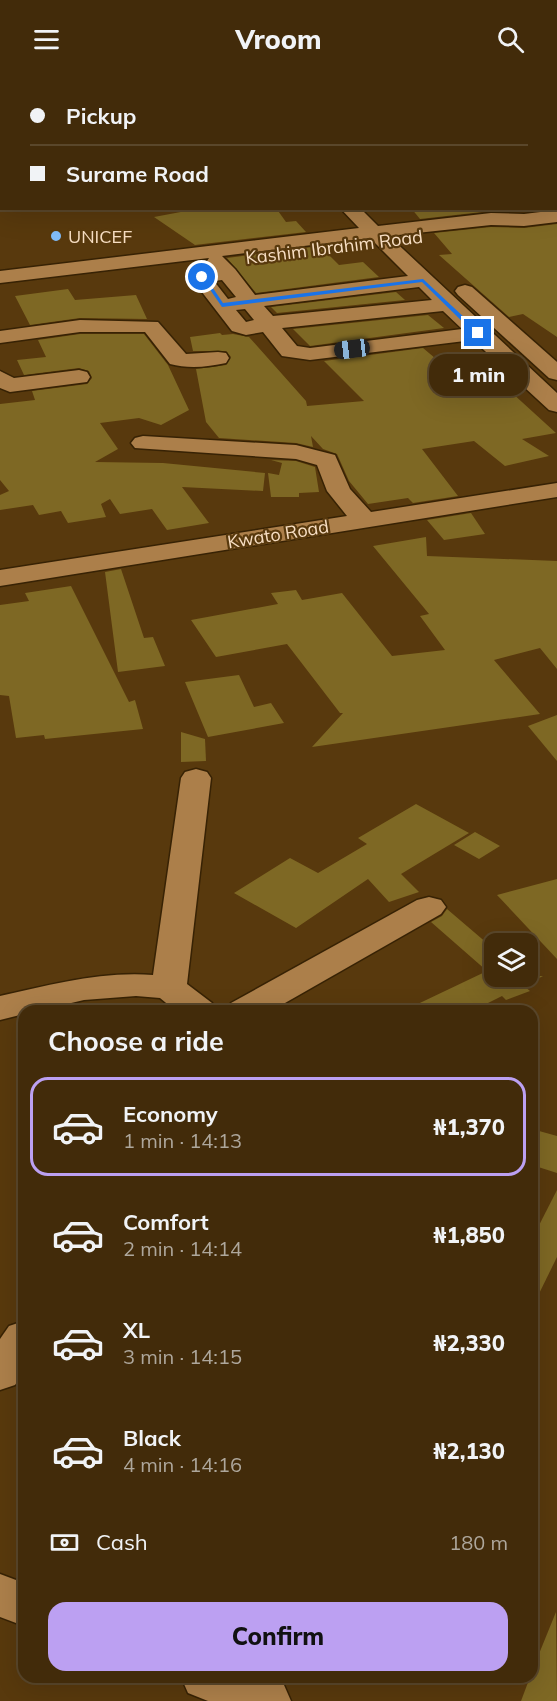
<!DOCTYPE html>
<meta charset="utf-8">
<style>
body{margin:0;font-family:Mulish,sans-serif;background:#4c3718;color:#f1f3f6;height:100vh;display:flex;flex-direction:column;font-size:22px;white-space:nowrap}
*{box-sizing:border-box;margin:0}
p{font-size:20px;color:#aea79c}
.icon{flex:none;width:33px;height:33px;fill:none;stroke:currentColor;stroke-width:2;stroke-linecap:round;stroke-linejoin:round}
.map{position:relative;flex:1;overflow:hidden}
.side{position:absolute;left:18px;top:927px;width:520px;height:678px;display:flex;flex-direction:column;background:#422b0a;border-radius:18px;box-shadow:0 6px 24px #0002,0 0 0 2px #5a472b}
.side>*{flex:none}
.banner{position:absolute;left:0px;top:0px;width:558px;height:132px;box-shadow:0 6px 24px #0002,0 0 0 2px #5a472b;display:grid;align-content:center;height:132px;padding:0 30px;background:#422b0a}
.buttons{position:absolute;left:484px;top:855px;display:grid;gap:12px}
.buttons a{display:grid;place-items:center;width:54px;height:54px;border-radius:12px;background:#422b0a;box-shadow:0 6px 24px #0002,0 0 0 2px #5a472b;font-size:30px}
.end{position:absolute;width:27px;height:27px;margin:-14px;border:8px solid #1a73e8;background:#fff;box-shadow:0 0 0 3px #fff}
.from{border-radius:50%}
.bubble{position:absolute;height:42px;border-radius:18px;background:#422b0a;box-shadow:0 6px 24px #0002,0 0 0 2px #5a472b;font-size:20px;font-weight:800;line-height:42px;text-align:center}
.car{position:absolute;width:18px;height:36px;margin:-18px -9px;border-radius:8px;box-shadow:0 0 4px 2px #0007;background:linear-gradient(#222 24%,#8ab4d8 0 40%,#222 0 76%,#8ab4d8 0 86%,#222 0)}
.banner b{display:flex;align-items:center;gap:21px;height:57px;font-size:22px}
.banner b+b{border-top:2px solid #5a472b}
.banner i{width:15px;height:15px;background:#f1f3f6}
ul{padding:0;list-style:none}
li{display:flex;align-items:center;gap:18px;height:99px;margin:0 12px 9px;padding:0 18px;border:3px solid transparent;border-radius:18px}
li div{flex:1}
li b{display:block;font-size:22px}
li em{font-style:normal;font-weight:800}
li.on{border-color:#bca0f2}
li>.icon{width:54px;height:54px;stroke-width:1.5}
h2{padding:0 30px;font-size:27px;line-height:72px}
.pay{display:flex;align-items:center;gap:15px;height:66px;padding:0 30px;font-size:22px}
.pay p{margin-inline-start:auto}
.button{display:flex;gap:12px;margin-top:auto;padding:12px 30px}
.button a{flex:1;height:69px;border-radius:18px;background:#bca0f2;color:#111;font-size:24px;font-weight:800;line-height:69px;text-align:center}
header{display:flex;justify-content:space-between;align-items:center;height:78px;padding:0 30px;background:#422b0a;font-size:27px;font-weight:800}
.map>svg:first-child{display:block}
.building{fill:#7e6824}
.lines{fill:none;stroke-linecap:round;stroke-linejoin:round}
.minor-casing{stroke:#372204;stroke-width:3}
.minor{fill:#ac7f4a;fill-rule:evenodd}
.route{fill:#1a73e8}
.poi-dot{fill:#81bdfa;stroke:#58390d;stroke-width:2}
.labels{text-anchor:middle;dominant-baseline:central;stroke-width:4.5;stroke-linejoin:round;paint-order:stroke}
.far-poi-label{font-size:18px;fill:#f7dec3;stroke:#58390d;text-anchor:start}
.far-street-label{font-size:18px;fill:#f7dec3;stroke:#58390d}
</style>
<header><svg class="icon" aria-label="menu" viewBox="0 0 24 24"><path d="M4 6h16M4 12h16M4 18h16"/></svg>Vroom<svg class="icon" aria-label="search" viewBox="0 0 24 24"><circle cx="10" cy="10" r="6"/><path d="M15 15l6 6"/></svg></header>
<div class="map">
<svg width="557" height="1623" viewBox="0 0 557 1623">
<rect width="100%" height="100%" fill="#58390d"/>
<g class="building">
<polygon points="202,130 276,130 286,144 296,143 306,154 195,167 154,139"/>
<polygon points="411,130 551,130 524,134 491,133 420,141"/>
<polygon points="557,146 557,259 523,236 509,239 439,177 452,176 434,155 491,149 524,150"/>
<polygon points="320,168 339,187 363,184 379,199 256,215 227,180"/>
<polygon points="68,211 75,222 136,217 147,241 80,240 30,247 15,218"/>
<polygon points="396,214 405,222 277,235 271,229"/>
<polygon points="428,237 444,250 310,268 293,251"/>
<polygon points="220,255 222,257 233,256 249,259 306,323 307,328 364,323 324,283 423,270 454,296 490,291 517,314 511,314 556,355 522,361 549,378 505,388 474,363 422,371 458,418 413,425 408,420 368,426 349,403 337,376 323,371 311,358 313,369 296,365 219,360 206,344 196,291 226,287 231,279 226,273 193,273 190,259"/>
<polygon points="80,256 144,256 168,287 189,332 161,347 139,340 100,345 118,371 95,384 163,385 265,395 263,413 182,409 209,445 167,452 152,431 120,436 110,421 101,426 106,439 68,445 61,433 39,437 33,427 0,432 0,417 9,413 0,402 0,326 35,322 32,313 87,306 92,300 89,293 79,290 24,297 17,282 46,279 38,262"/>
<polygon points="271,382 296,383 315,389 319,414 299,415 299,419 271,419 268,395 279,397 282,385"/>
<polygon points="471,435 485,456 444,462 427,442"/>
<polygon points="426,459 427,478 557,483 557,591 540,570 494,582 540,636 312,669 343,635 340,635 287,566 216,579 191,542 278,526 271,515 296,512 302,522 342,515 392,578 445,572 420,538 429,536 373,468"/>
<polygon points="121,491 144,560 153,559 165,588 118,594 105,494"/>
<polygon points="71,508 129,624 135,622 143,651 45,661 44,657 16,660 9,618 0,617 0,527 29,523 25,515"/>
<polygon points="239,597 254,629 271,625 284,645 208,659 185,604"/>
<polygon points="557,637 557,683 528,648"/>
<polygon points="181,654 205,661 206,683 181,684"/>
<polygon points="416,726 469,755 401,796 419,814 389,824 368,801 296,850 234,815 290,780 318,795 367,766 358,760"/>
<polygon points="475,754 500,768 479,781 454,767"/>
<polygon points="557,801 557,881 497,817"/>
<polygon points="447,831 495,872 495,898 543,898 524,908 530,913 506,922 502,918 472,933 403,933 487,893 431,844 442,838"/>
<polygon points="532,1051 557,1058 557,1095 532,1087"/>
<polygon points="557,1112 557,1179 532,1230 532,1161"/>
<polygon points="556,1534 557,1623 521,1623 530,1599 532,1599 532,1593"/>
</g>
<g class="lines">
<defs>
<g id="minor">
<polygon points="399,0 415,0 398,2"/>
<rect x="0" y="5" width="2" height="10"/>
<rect x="556" y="18" width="1" height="10"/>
<path d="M340,130H360L378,148L491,135L524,136L557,132V144L524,148L491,147L389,158L557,315V334L549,332L473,262L310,282L282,278L263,254L246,257L232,253L195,205L192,201L195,195L213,191L207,183L209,180L0,205V193L359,150ZM370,160L408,198L255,217L235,191L222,178ZM222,202L236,219L228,221L214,203ZM419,209L432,222L273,238L264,228ZM245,231L254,242L246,244L236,232ZM443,233L462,251L310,270L297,268L282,250Z"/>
<polygon points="465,207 472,209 557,284 557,302 549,300 458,217 455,213 458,209"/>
<path d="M80,242L158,244L186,276L218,274L226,275L229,280L226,285C208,289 188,291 170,286L145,254H80L0,265V253Z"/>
<polygon points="79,292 87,294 90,299 87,304 10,314 0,310 0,293 14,300"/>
<polygon points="143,358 296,367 335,377 350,411 371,434 557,405 557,419 0,508 0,492 347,438 327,413 317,387 296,381 135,370 131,365 135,360"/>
<path d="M196,691L207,694L211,700L187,906L212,925L217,933H176L160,920L136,918L84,922L37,933H24V936L0,942V918C50,907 101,893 153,897L181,700L185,694Z"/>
<polygon points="429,819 441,822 446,829 441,836 271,933 226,933 231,925 417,822"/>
<polygon points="24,1243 24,1294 15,1307 0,1312 0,1261 9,1248"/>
<polygon points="0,1496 24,1505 24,1548 0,1539"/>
<polygon points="181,1599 264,1599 284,1607 291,1623 208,1623 188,1615"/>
</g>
</defs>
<use href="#minor" class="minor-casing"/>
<use href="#minor" class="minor"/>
</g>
<polygon class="route" points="200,197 204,197 223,225 423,201 481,255 475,256 422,204 222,229"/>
<circle class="poi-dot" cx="56" cy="158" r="6"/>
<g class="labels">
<g class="far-poi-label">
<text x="68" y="158">UNICEF</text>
</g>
<g class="far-street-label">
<text transform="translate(334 169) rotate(-7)">Kashim Ibrahim Road</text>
<text transform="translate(278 456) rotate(-9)">Kwato Road</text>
</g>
</g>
</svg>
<div class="buttons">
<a><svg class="icon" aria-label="layers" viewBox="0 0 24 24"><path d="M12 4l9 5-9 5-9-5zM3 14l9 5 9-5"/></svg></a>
</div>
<i class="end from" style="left:202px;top:199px"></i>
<i class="end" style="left:478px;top:255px"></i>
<div class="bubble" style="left:429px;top:276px;width:99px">1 min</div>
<i class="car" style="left:352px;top:271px;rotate:263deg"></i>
<div class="banner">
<b><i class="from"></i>Pickup</b>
<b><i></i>Surame Road</b>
</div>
<section class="side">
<h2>Choose a ride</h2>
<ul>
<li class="on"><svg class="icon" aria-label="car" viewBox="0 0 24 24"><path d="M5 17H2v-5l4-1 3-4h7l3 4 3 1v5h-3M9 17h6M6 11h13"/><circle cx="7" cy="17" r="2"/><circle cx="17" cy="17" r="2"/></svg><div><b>Economy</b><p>1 min · 14:13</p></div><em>₦1,370</em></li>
<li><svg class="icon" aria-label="car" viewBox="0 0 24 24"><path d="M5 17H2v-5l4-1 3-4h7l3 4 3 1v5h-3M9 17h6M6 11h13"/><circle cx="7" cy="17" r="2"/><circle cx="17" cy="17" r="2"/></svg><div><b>Comfort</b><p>2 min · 14:14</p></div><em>₦1,850</em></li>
<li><svg class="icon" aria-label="car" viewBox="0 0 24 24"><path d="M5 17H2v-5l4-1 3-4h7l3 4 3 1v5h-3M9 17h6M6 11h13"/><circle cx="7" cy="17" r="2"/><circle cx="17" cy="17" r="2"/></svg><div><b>XL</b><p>3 min · 14:15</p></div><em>₦2,330</em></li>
<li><svg class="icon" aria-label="car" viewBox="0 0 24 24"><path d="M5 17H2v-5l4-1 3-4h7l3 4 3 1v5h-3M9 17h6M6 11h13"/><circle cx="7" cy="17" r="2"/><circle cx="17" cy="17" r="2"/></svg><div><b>Black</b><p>4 min · 14:16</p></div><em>₦2,130</em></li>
</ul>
<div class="pay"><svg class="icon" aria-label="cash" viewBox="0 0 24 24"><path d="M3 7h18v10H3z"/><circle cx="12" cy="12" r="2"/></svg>Cash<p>180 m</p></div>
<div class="button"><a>Confirm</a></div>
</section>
</div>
